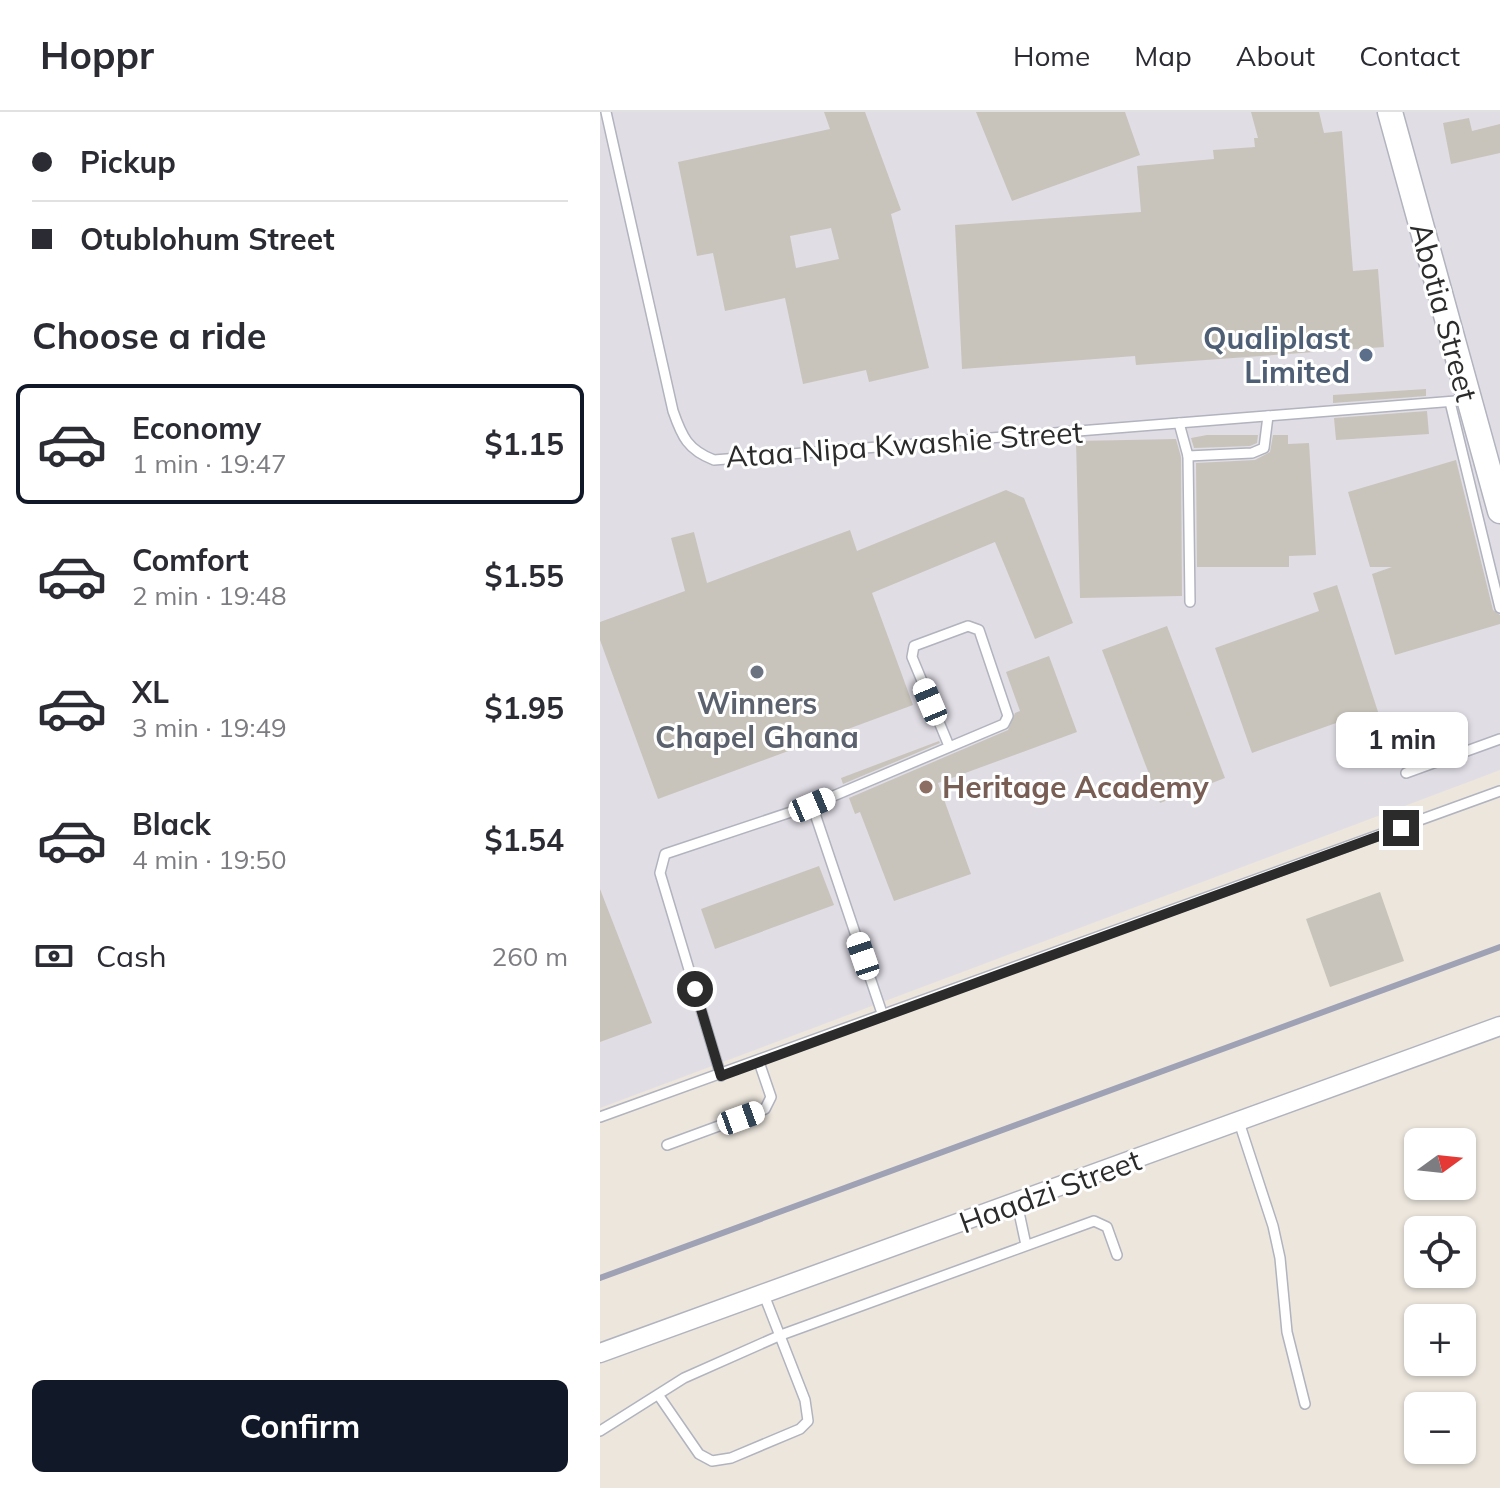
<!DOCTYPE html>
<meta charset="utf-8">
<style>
body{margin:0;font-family:Mulish,sans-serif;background:#f2f2f3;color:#2b2b33;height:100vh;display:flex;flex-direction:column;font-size:30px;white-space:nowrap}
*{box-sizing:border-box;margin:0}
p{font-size:26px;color:#7c7c81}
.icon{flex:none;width:44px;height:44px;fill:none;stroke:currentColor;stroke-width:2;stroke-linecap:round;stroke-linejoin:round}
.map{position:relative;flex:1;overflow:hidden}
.side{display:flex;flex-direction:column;background:#fff;width:600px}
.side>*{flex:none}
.hud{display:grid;align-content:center;height:176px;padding:0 32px;background:#fff}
.needle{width:52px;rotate:75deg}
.buttons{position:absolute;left:804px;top:1016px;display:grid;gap:16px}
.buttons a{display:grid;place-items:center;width:72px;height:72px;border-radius:12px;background:#fff;box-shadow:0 2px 6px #0004;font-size:40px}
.end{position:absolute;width:36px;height:36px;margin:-18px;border:10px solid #2b2b2b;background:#fff;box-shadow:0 0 0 4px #fff}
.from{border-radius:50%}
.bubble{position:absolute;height:56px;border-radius:12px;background:#fff;box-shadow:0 2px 6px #0004;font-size:26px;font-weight:700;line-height:56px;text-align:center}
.car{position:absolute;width:24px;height:48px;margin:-24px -12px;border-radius:10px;box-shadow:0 0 6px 2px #0007;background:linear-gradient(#fff 24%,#345 0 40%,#fff 0 76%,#345 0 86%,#fff 0)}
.hud b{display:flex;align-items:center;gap:28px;height:76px;font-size:30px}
.hud b+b{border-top:2px solid #e1e1e2}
.hud i{width:20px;height:20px;background:#2b2b33}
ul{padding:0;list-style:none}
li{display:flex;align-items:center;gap:24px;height:120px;margin:0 16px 12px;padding:0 16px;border:4px solid transparent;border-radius:12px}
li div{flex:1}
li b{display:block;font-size:30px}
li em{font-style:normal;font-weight:700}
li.on{border-color:#111827}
li>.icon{width:72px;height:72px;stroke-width:1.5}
h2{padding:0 32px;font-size:36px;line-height:96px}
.pay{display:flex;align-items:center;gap:20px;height:88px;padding:0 32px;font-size:30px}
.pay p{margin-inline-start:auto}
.button{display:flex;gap:16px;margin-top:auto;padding:16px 32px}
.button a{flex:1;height:92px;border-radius:12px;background:#111827;color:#fff;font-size:32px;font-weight:700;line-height:92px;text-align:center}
header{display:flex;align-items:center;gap:48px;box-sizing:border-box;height:112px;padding:0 40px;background:#fff;border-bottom:2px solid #e1e1e2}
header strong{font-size:38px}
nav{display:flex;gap:44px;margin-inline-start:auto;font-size:28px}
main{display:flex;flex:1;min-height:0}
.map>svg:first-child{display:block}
.industrial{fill:#e0dde5}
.building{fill:#c8c4bb;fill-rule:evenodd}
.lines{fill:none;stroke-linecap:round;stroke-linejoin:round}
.lane-casing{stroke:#b1b3be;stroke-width:12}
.street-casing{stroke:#b1b3be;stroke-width:21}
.secondary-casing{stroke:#b1b3be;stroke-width:27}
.lane{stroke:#fff;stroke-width:9}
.street{stroke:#fff;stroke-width:18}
.secondary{stroke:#fff;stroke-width:24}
.rail{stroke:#9fa2b5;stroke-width:6}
.route{stroke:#2b2b2b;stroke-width:10}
.service-dot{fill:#5c6f8a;stroke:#fff;stroke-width:3}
.worship-dot{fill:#6b7280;stroke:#fff;stroke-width:3}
.education-dot{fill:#8d6e63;stroke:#fff;stroke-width:3}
.labels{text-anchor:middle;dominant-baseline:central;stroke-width:6;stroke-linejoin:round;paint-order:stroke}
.street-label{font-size:30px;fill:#2b2b2b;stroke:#fff}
.service-label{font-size:30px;font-weight:bold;fill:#4e5e75;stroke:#fff;text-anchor:end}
.worship-label{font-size:30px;font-weight:bold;fill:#5b616d;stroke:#fff}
.education-label{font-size:30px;font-weight:bold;fill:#785e54;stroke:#fff;text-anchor:start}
</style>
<header>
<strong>Hoppr</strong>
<nav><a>Home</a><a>Map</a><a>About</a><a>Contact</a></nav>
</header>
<main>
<section class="side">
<div class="hud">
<b><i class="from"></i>Pickup</b>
<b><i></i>Otublohum Street</b>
</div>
<h2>Choose a ride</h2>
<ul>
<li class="on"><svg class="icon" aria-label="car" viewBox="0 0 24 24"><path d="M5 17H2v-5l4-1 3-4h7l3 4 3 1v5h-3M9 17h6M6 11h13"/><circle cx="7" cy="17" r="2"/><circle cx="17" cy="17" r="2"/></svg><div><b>Economy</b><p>1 min · 19:47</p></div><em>$1.15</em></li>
<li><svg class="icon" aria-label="car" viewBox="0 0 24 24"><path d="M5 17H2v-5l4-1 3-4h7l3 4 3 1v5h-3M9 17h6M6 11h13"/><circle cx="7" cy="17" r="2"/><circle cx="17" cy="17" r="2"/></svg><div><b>Comfort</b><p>2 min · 19:48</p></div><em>$1.55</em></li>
<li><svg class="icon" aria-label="car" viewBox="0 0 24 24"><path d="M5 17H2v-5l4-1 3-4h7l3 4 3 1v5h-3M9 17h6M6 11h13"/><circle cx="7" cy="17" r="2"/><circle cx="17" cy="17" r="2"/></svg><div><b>XL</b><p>3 min · 19:49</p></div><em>$1.95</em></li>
<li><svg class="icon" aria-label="car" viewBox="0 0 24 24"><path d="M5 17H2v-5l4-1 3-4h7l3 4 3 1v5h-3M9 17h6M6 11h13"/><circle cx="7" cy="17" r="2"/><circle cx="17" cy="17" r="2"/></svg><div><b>Black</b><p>4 min · 19:50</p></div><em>$1.54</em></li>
</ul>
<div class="pay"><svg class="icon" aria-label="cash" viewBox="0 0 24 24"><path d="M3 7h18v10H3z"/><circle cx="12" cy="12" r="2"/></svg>Cash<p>260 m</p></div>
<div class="button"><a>Confirm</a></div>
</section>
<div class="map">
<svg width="900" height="1376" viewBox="0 0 900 1376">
<rect width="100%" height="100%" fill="#ece6dd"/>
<polygon class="industrial" points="0,0 900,0 900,658 0,996"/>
<g class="building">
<path d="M224,0H265L301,98L291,102L329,256L269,270L266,258L203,272L185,186L125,199L113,141L97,144L78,50L230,17ZM231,116L239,147L196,156L190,124Z"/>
<polygon points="376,0 525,0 540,43 412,89"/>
<polygon points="651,0 719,0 724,21 742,19 753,159 778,157 784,235 536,253 535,244 362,257 355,113 541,100 537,54 614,47 613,38 655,35 654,26 658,26"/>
<polygon points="869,6 872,19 900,12 900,41 851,52 843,11"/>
<polygon points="826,277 826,284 733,291 733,283"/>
<polygon points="827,299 829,322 736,328 734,306"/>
<polygon points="607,323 658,323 657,331 650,334 594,336 591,326"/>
<polygon points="673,323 688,323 688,332 709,331 716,443 689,444 689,455 597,455 596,351 655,348 670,340"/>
<polygon points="576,327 581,345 582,484 480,486 476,329"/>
<polygon points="856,348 893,498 900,503 900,512 795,543 772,462 792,455 770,455 748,380"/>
<polygon points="406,378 424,386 473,511 435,527 395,430 272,481 313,593 58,687 0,528 0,510 85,479 71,426 94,420 107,471 250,418 257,439"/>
<polygon points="737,473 780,606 756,614 753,605 652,641 615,536 719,499 713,481"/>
<polygon points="567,514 625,666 560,691 502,538"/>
<polygon points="449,544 477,620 338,671 371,762 294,789 260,700 255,702 249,686 408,618 415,601 420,599 406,560"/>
<polygon points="339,629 340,631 243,672 241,666"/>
<polygon points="219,754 234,793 115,837 101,797"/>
<polygon points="0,777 52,911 0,930"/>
<polygon points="780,780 804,849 730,875 706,807"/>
</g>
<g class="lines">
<defs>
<g id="lane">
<path d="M6,0L73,299C82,325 88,338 114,348L868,288"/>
<polyline points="850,290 900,496"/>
<polyline points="579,311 588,344 652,341 664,336 668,304"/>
<polyline points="588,344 590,490"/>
<polyline points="806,661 900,627"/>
<polyline points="212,693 283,904"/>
<polyline points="121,964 60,761 65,742 212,693 404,612 408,604 379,518 368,514 314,534 312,545 349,634"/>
<polyline points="0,1005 900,679"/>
<polyline points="639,1010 673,1114 680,1146 687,1220 705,1292"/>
<polyline points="67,1033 165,997 171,985 159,950"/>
<polyline points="417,1091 426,1133"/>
<polyline points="59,1284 99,1342 112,1349 131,1346 200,1317 208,1309 205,1288 164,1183"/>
<polyline points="0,1319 84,1266 181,1223 494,1109 507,1115 517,1143"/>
</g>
<polyline id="street" points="0,1241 900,914"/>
<polyline id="secondary" points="790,0 900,399"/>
</defs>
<use href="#lane" class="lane-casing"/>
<use href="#street" class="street-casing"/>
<use href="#secondary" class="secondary-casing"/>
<use href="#lane" class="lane"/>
<use href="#street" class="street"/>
<use href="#secondary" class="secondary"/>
<polyline class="rail" points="0,1166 900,835"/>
</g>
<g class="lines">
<polyline class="route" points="95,877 121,964 801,716"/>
</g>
<circle class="service-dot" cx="766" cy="243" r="8"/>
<circle class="worship-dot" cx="157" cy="560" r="8"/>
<circle class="education-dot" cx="326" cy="675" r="8"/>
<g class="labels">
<g class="street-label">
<text transform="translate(844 200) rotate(75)">Abotia Street</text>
<text transform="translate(304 332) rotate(-4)">Ataa Nipa Kwashie Street</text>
<text transform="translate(450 1079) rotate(-20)">Haadzi Street</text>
</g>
<g class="service-label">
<text x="750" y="226">Qualiplast<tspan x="750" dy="34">Limited</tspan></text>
</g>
<g class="worship-label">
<text x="157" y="591">Winners<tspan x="157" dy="34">Chapel Ghana</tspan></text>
</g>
<g class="education-label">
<text x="342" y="675">Heritage Academy</text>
</g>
</g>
</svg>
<div class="buttons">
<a><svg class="needle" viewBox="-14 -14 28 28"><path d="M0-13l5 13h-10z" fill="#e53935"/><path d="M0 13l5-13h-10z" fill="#7c7c81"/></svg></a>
<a><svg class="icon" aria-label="locate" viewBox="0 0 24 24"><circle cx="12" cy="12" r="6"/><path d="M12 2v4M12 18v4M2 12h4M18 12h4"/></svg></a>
<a>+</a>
<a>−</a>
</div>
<i class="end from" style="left:95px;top:877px"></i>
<i class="end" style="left:801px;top:716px"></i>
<div class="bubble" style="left:736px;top:600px;width:132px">1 min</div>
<i class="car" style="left:330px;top:590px;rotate:337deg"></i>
<i class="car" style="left:212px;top:693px;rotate:67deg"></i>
<i class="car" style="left:263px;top:844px;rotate:341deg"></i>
<i class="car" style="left:141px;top:1006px;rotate:70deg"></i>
</div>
</main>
